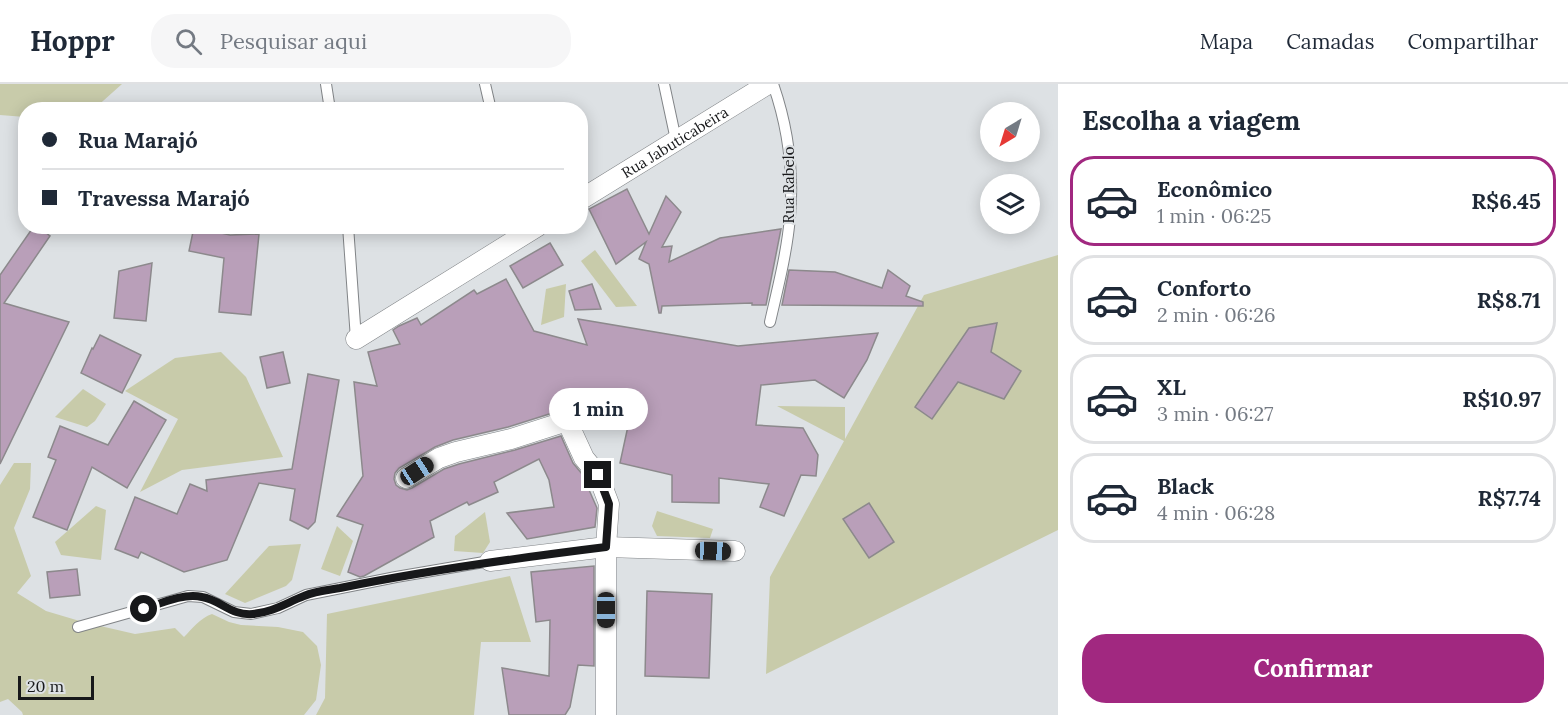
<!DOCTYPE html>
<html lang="pt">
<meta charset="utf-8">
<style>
body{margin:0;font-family:Lora,serif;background:#f6f6f7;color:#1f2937;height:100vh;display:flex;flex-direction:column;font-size:22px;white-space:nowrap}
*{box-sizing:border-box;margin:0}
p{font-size:20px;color:#747a83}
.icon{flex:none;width:33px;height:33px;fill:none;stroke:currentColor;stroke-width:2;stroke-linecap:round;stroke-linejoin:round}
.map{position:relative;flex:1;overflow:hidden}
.side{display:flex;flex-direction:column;background:#fff;width:510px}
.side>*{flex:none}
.hud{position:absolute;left:18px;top:18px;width:570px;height:132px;border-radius:24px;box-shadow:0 3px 15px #0003;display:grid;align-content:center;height:132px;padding:0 24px;background:#fff}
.needle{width:39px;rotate:218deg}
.tools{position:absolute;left:980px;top:18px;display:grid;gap:12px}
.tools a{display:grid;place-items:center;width:60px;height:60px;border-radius:50%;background:#fff;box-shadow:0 3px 15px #0003;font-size:30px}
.scale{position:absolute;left:18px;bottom:15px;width:76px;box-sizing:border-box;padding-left:6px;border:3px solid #17181a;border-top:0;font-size:16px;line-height:21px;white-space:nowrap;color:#17181a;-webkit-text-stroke:4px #dde1e4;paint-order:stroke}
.end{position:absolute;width:27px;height:27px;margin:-14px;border:8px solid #17181a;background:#fff;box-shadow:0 0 0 3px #fff}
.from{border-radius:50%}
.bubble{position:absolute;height:42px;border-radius:21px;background:#fff;box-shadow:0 3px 15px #0003;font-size:20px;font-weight:700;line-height:42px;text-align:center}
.car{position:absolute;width:18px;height:36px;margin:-18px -9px;border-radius:8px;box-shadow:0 0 4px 2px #0007;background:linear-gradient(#222 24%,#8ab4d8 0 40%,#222 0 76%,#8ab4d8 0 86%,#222 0)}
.hud b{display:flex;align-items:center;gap:21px;height:57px;font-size:22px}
.hud b+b{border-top:2px solid #e0e1e3}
.hud i{width:15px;height:15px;background:#1f2937}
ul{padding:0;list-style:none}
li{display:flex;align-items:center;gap:18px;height:90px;margin:0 12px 9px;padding:0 12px;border:3px solid #e0e1e3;border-radius:24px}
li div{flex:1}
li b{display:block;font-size:22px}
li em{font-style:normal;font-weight:700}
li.selected{border-color:#a12880}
li>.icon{width:54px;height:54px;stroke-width:1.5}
h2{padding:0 24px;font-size:27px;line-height:72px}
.action{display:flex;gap:12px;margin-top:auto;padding:12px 24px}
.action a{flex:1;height:69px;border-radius:24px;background:#a12880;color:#fff;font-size:24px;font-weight:700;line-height:69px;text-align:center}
header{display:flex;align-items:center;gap:36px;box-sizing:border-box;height:84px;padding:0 30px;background:#fff;border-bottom:2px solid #e0e1e3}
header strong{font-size:28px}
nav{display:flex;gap:33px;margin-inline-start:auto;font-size:21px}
.search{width:420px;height:54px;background:#f6f6f7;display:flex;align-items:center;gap:15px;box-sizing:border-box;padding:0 21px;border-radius:24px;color:#747a83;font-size:22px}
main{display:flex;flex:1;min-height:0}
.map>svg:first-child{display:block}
.green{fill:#c8cbaa}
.building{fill:#b99fb9;stroke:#8c898c;stroke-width:1.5}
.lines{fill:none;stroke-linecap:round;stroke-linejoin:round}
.service-casing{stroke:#818487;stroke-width:12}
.minor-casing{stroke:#818487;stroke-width:21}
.service{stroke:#fff;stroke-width:10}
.minor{stroke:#fff;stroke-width:20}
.route{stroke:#17181a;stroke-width:8}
.labels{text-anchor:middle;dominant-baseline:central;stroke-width:4.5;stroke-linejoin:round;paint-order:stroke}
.street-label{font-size:15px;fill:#17181a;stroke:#dde1e4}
</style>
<header>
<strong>Hoppr</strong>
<div class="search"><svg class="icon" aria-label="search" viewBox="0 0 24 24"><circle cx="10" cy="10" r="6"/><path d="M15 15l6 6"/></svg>Pesquisar aqui</div>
<nav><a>Mapa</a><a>Camadas</a><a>Compartilhar</a></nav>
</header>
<main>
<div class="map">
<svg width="1058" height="631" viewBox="0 0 1058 631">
<rect width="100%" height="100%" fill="#dde1e4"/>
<g class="green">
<polygon points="0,0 122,0 94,25 26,26 25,33 0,31"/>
<polygon points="595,166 637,222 616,223 581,177"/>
<polygon points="1058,171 1058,446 766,590 770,493 844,357 777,322 845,323 845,355 924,211"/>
<polygon points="566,200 564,233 541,241 546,205"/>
<polygon points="221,268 246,293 283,373 182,386 140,408 178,335 125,307 175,274"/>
<polygon points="83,305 106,320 95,337 87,343 55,333"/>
<path d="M14,379H31L30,405L14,444L31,492L17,509L46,527L83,538L135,550L175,544L184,553C192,545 200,534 212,530L229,538L241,541L278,543L303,548L317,562L321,581L316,616L304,631H23L22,628L8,615L0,618V401Z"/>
<polygon points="96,422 106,426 101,476 61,471 55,458"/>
<polygon points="657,427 713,445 710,454 657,452 652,442"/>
<polygon points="485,428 490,458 483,469 454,467 455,452"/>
<polygon points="337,442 353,457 340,492 321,485"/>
<polygon points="301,460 292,496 286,502 245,519 225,510 269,462"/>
<polygon points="510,492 531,558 481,558 474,631 316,631 325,614 327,530"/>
</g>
<g class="building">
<polygon points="627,105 649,150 666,112 681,128 662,163 672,162 669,178 720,154 781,145 766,221 752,221 752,219 662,222 661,229 659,229 649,180 639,175 646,158 616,180 589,125"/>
<polygon points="34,142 37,142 50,152 4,219 69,238 0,380 0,191"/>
<polygon points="194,143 230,151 259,150 251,231 219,228 224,174 189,167"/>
<polygon points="550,159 563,181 523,204 510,182"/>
<polygon points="152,179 146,237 114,234 119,187"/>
<polygon points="789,186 835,188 882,204 888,186 910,202 906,212 923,218 923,222 782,221"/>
<polygon points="506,195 534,247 587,261 578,235 738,262 878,249 867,276 844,314 815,296 761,301 756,341 803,344 818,371 816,392 801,391 784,432 760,423 769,400 719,394 719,419 672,418 672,391 620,379 633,319 563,322 565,325 508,343 453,356 435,363 399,384 395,389 394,395 396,401 400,404 407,406 412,404 444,385 459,380 515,366 561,352 573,379 582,390 597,424 595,443 527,455 507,429 554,423 549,396 539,375 494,398 498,408 469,421 467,418 430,437 434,453 364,492 360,493 348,488 363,441 337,432 363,392 354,298 377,302 368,268 400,260 393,246 399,242 417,234 421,241 474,206 477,210"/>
<polygon points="592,200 601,225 575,226 569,207"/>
<polygon points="997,239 991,268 1021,287 1004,315 958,298 932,335 915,323 969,244"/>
<polygon points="100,251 141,271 122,309 81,289 92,264 93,265"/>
<polygon points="283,268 290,299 267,304 260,273"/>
<polygon points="308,290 339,296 315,438 308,445 290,436 295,405 259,399 227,476 184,488 141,468 138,474 115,465 135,413 177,430 190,400 207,407 206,396 292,385"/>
<polygon points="134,317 166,336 127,404 92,383 67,446 33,433 56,376 48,373 60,342 108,361"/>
<polygon points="869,419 894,458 869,474 843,435"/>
<polygon points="594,482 594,582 578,581 570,623 565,631 509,631 502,584 549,592 550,536 536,538 531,488"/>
<polygon points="77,485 80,511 50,514 47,488"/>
<polygon points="647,507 712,510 709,594 645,592"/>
</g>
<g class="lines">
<defs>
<g id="service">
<polyline points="326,0 330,26"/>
<polyline points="485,0 491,26"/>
<polyline points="664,0 676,56"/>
<polyline points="348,142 356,255"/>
<path d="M770,238C778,203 787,168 790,133C794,87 788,43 773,0"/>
<polyline points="78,543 188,512 203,513 234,528 251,530 278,524 306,511 396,493 490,477"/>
</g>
<g id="minor">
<path id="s1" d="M580,116L768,0"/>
<polyline points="356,255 538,142"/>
<polyline points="406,394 439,374 456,368 511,355 567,337 584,374 598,391 609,420 606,463 606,631"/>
<polyline points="490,477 606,463 735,467"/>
</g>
</defs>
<use href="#service" class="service-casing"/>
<use href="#minor" class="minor-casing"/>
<use href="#service" class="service"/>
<use href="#minor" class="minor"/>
</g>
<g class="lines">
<path class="route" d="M144,525C162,519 183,509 202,513C221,516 231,532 253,530C273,528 286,519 304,512C315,507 328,506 340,504C428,486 517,474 606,463L609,420L598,391"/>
</g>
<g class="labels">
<g class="street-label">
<text stroke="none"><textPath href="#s1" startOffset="111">Rua Jabuticabeira</textPath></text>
<text transform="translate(788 101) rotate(-90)">Rua Rabelo</text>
</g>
</g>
</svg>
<div class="tools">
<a><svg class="needle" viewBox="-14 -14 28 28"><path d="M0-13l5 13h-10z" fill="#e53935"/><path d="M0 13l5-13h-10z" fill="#747a83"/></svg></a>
<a><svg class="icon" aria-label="layers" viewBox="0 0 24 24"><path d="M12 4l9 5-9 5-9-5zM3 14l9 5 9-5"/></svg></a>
</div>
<div class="scale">20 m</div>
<i class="end from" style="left:144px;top:525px"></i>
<i class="end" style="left:598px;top:391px"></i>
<div class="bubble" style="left:549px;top:304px;width:99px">1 min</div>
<i class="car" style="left:417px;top:387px;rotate:57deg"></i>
<i class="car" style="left:713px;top:467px;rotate:92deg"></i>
<i class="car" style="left:606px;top:526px;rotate:180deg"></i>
<div class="hud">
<b><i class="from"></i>Rua Marajó</b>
<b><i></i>Travessa Marajó</b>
</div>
</div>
<section class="side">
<h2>Escolha a viagem</h2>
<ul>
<li class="selected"><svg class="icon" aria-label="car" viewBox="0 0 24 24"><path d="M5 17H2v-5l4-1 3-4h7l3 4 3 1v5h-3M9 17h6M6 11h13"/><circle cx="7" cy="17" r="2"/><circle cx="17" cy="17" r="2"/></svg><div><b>Econômico</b><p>1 min · 06:25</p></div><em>R$6.45</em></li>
<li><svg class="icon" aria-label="car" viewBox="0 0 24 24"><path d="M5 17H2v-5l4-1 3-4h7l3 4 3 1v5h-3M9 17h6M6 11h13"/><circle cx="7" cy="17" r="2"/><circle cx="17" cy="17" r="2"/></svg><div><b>Conforto</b><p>2 min · 06:26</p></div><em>R$8.71</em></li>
<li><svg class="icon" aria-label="car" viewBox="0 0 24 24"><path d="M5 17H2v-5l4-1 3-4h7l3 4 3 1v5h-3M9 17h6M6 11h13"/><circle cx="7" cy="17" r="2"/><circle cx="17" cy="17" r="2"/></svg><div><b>XL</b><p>3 min · 06:27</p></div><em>R$10.97</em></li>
<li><svg class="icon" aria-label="car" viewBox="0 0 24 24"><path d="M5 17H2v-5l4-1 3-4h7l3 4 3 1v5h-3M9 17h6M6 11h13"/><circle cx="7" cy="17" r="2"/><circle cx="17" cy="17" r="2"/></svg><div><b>Black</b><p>4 min · 06:28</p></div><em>R$7.74</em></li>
</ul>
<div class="action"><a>Confirmar</a></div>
</section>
</main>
